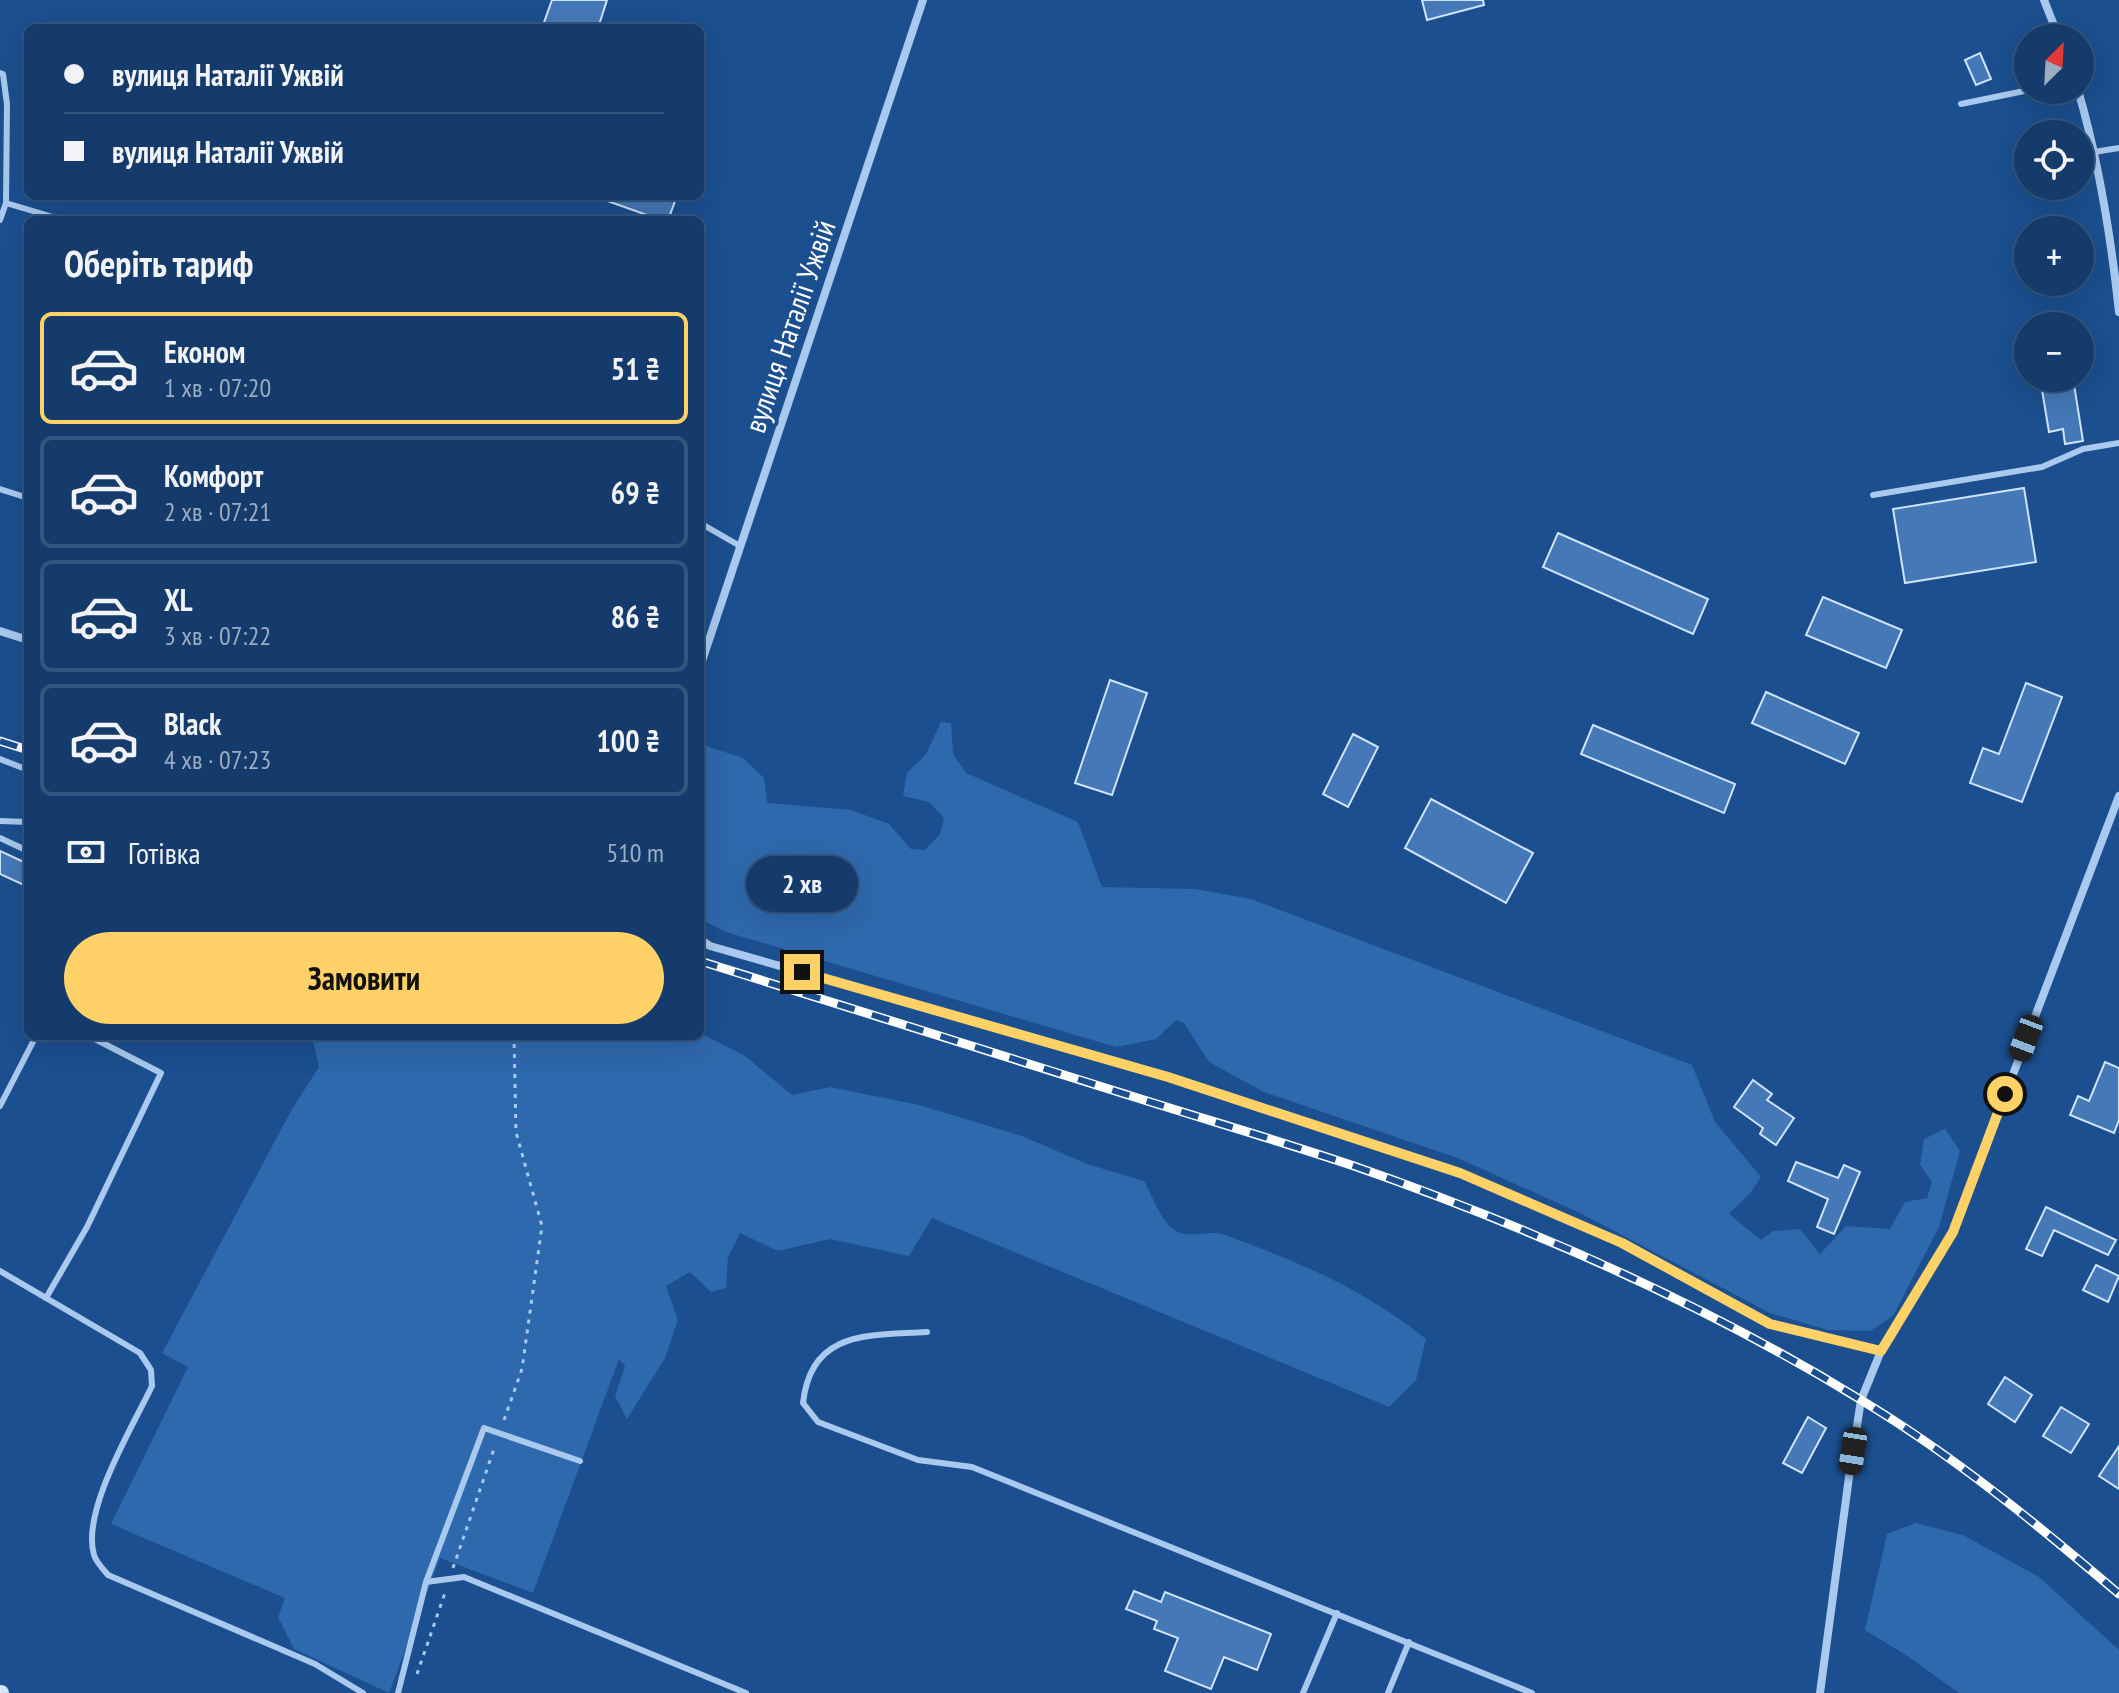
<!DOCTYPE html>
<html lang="uk">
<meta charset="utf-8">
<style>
body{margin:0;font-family:"PT Sans Narrow",sans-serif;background:#1d4271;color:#f1f3f6;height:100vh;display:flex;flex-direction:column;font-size:30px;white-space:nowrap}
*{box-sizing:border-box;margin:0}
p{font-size:26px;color:#9dadc1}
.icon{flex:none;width:44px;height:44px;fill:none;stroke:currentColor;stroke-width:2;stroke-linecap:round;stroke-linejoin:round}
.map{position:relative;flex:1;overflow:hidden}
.details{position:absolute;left:24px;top:216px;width:680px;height:824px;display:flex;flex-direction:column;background:#143b6b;border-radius:12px;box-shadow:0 8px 32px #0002,0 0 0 2px #33557e}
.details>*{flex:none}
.guide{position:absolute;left:24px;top:24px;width:680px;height:176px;border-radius:12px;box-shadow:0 8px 32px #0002,0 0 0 2px #33557e;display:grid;align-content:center;height:176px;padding:0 40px;background:#143b6b}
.needle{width:52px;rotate:24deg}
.buttons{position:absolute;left:2014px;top:24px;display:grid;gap:16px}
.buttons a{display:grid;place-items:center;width:80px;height:80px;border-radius:50%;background:#143b6b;box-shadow:0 8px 32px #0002,0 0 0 2px #33557e;font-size:40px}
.end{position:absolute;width:36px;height:36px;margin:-18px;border:10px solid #ffd166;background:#111;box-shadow:0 0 0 4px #111}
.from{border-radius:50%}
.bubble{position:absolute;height:56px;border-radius:28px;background:#143b6b;box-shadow:0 8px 32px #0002,0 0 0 2px #33557e;font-size:26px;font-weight:600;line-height:56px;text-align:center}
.car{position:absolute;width:24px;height:48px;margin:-24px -12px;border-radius:10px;box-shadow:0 0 6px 2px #0007;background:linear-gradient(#222 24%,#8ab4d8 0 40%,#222 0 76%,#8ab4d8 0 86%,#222 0)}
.guide b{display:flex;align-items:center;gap:28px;height:76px;font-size:30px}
.guide b+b{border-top:2px solid #33557e}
.guide i{width:20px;height:20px;background:#f1f3f6}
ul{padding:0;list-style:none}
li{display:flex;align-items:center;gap:24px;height:112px;margin:0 16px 12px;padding:0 24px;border:4px solid #33557e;border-radius:12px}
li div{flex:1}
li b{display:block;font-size:30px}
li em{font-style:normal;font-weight:600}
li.active{border-color:#ffd166}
li>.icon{width:72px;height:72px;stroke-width:1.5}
h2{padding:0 40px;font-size:36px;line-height:96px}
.pay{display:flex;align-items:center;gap:20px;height:88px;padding:0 40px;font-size:30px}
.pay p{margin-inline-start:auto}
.button{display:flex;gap:16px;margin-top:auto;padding:16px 40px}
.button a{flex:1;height:92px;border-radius:48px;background:#ffd166;color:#111;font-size:32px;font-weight:600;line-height:92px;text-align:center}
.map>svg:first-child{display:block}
.green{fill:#2e69ad}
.building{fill:#4478b7;stroke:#cfe3fa;stroke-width:2}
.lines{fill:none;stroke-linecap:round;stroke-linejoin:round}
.path{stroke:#a9c9ee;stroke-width:3;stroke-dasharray:4 6;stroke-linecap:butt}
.lane{stroke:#a9c9ee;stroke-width:6}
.street{stroke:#a9c9ee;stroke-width:8}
.secondary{stroke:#d6e6fa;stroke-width:16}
.rail-casing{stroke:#fff;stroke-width:9}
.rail{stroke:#1b4f8f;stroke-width:6;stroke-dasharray:18;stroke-linecap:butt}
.route{stroke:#ffd166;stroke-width:10}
.labels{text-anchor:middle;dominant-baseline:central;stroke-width:8;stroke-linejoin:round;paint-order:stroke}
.street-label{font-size:30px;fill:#fff;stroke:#1b4f8f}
</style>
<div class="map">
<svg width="2119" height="1693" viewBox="0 0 2119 1693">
<rect width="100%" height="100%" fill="#1b4f8f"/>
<g class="green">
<polygon points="941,722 951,723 953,754 966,773 1078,822 1102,887 1195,889 1251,899 1692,1065 1715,1122 1761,1177 1750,1193 1729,1214 1761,1240 1773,1231 1800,1229 1820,1254 1846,1226 1890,1229 1905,1202 1927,1198 1932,1182 1920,1165 1924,1139 1945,1129 1960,1151 1939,1227 1893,1316 1870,1331 1828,1330 1770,1313 1580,1213 1460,1159 1264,1092 1209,1062 1184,1023 1176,1020 1156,1039 1116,1047 726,932 700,919 700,748 706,746 743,758 764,778 767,803 851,810 889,824 911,849 925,850 940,834 944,818 929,802 903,796 907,773 926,754"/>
<path d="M700,1033L745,1056L792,1095L830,1087L919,1105L1022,1136L1087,1164L1144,1181C1152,1195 1160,1218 1172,1228C1189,1242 1207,1228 1225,1235C1297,1261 1366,1290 1426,1339L1416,1380L1389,1407L932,1218L909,1256L830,1239L778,1251L740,1233L728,1257L726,1288L711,1292L690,1272L666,1286L678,1320L665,1358L627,1419L615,1396L625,1366L619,1359L533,1593L440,1558L389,1693L294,1649L278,1617L285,1598L111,1524L188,1367L162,1353L292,1109L319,1067L312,1036H700Z"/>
<polygon points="1916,1523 1963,1535 2039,1577 2119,1650 2119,1693 1959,1693 1909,1657 1865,1630 1887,1534"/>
</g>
<g class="building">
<polygon points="552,0 607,0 598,28 542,28"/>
<polygon points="1422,0 1483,0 1484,5 1427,20"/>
<polygon points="1980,53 1991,79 1976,85 1965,60"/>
<polygon points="599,196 677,196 668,220 661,220 599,198"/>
<polygon points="2040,378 2073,378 2083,441 2065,444 2063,429 2049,432"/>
<polygon points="2024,488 2036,562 1905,583 1893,509"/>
<polygon points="1558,533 1708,599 1693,634 1543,567"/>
<polygon points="1823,597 1902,630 1886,668 1806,635"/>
<polygon points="1110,680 1147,693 1112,795 1075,783"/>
<polygon points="2026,683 2062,697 2022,802 1970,783 1983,748 1999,754"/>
<polygon points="1766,692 1859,733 1845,764 1752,723"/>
<polygon points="1593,725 1735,784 1724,813 1581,754"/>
<polygon points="1353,734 1378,747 1348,807 1323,794"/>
<polygon points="1431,799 1533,853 1506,903 1405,848"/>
<polygon points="0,851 28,864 28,887 0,874"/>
<polygon points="2105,1062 2119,1068 2119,1120 2114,1133 2070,1115 2078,1096 2089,1101"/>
<polygon points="1753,1080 1772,1094 1767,1100 1794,1118 1776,1145 1760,1134 1763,1128 1734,1107"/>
<polygon points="1796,1162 1838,1178 1844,1165 1860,1172 1834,1234 1817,1227 1828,1199 1788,1181"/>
<polygon points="2046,1207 2116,1240 2108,1255 2054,1230 2042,1256 2026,1249"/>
<polygon points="2096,1265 2119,1276 2108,1302 2083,1290"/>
<polygon points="2005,1377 2032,1395 2015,1422 1988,1404"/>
<polygon points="2061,1407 2089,1424 2071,1453 2043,1436"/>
<polygon points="1808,1417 1826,1428 1802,1473 1783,1463"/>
<polygon points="2119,1446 2119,1489 2099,1476"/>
<polygon points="1134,1591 1161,1602 1165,1592 1271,1634 1257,1670 1224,1657 1211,1689 1165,1671 1178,1638 1154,1629 1157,1621 1126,1609"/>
</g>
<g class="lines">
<g class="path">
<polyline points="504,1420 522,1369 542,1226 516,1132 514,1036"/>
<polyline points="453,1568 495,1446"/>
<polyline points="417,1674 446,1590"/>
</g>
<g class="lane">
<polyline points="0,73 3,74 7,104 6,203"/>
<polyline points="1961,104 2029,90"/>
<polyline points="2094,152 2119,148"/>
<polyline points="0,220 6,203 63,220"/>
<polyline points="0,489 28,498"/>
<polyline points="1873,495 2042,467 2083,449 2119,443"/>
<polyline points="700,523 740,546"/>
<polyline points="0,759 28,770"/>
<polyline points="0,821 28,822"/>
<polyline points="0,838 28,851"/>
<polyline points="0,1106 36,1036"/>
<path d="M0,1271L140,1353L151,1370L152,1386C133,1426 81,1511 94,1555C96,1562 103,1569 108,1575L315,1664L363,1693"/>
<polyline points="46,1298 87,1227 161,1073 89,1036"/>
<path d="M927,1332C870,1336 811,1329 803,1403L818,1422L918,1460L972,1467L1532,1693"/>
<polyline points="426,1582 484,1428 580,1461"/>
<polyline points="398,1693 426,1582 464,1577 746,1693"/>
<polyline points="1303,1693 1337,1613"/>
<polyline points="1388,1693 1409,1642"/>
</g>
<g class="street">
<polyline points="2044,0 2059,38"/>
<path d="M2078,90C2099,162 2111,237 2119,312"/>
<polyline points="0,631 28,640"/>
<polyline points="700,667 923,0"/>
<polyline points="700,939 710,946 1168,1077 1460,1173 1622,1243 1770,1324 1881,1351"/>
<polyline points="1820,1693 1849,1477 1861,1400 1881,1351 1953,1232 2119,796"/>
</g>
<polyline class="secondary" points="0,1693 1,1693"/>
<defs>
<g id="rail">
<polyline points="0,741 28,750"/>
<path d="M700,961C843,1006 986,1050 1128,1095C1204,1119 1280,1141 1354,1166C1529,1227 1703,1303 1861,1400C1954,1456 2037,1524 2119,1594"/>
</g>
</defs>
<use href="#rail" class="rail-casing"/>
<use href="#rail" class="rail"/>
</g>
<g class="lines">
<polyline class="route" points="802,972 1168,1077 1460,1173 1622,1243 1770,1324 1881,1351 1953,1232 2005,1094"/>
</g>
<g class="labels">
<g class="street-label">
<text transform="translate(789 326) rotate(-71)">вулиця Наталії Ужвій</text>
</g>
</g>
</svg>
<div class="buttons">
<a><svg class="needle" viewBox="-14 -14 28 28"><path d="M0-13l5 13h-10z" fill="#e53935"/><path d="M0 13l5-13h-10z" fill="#9dadc1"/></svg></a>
<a><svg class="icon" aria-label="locate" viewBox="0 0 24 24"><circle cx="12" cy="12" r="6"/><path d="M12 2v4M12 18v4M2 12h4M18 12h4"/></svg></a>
<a>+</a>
<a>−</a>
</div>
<i class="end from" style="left:2005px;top:1094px"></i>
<i class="end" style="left:802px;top:972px"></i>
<div class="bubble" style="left:746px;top:856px;width:112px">2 хв</div>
<i class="car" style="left:2026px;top:1038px;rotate:201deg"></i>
<i class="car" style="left:1853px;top:1451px;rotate:189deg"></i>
<div class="guide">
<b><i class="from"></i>вулиця Наталії Ужвій</b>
<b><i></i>вулиця Наталії Ужвій</b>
</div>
<section class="details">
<h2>Оберіть тариф</h2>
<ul>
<li class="active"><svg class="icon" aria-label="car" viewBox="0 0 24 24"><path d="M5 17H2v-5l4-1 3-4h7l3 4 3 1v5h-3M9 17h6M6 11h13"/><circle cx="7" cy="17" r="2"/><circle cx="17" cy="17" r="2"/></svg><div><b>Економ</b><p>1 хв · 07:20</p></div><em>51 ₴</em></li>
<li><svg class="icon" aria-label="car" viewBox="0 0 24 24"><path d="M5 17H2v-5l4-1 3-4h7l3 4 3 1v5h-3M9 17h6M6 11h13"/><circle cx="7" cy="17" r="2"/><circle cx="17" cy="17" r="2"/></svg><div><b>Комфорт</b><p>2 хв · 07:21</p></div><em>69 ₴</em></li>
<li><svg class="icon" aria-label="car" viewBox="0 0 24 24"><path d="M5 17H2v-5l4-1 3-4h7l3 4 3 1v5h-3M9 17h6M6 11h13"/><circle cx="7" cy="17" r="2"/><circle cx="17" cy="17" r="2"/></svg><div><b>XL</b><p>3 хв · 07:22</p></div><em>86 ₴</em></li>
<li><svg class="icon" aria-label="car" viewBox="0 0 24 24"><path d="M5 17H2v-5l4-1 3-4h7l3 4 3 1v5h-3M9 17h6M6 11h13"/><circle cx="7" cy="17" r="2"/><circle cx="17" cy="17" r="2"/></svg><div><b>Black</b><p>4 хв · 07:23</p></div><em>100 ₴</em></li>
</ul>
<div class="pay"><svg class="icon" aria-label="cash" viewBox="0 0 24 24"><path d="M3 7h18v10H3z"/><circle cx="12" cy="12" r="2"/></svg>Готівка<p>510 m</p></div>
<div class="button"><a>Замовити</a></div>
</section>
</div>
